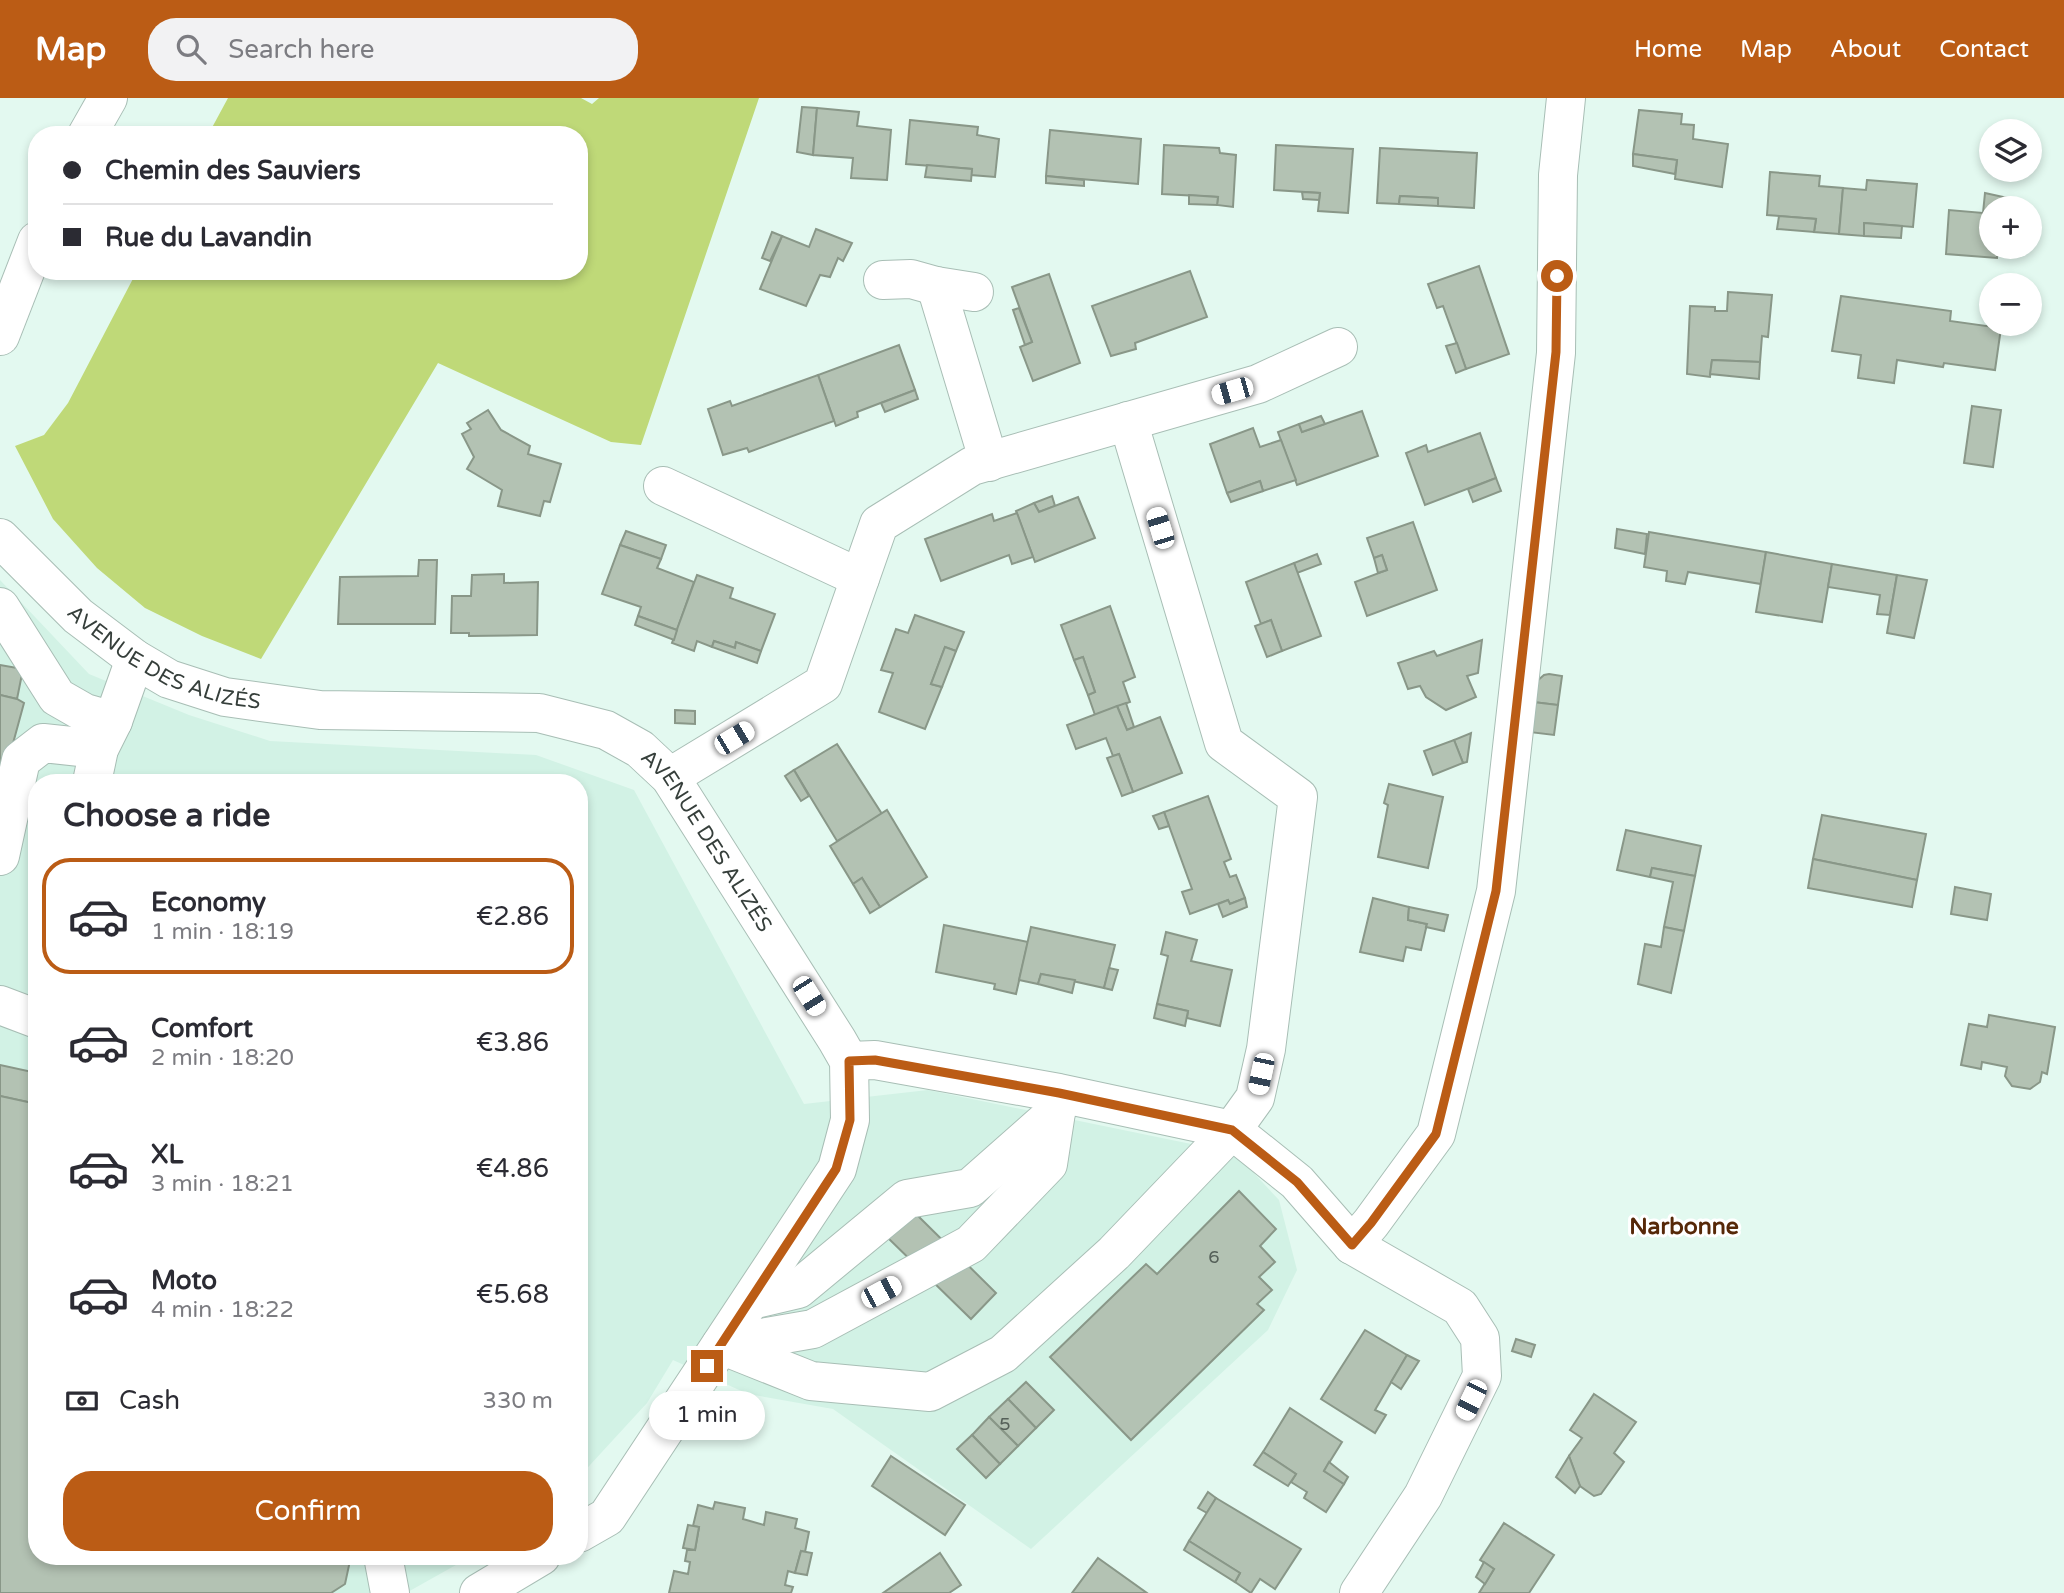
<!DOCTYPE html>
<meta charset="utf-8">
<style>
body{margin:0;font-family:"Varela Round",sans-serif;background:#f2f2f3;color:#2b2b33;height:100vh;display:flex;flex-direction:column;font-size:26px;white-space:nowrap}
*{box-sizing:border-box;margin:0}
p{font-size:23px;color:#7c7c81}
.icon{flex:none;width:38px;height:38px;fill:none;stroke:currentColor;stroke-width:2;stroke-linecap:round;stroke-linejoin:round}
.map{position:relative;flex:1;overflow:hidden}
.side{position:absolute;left:28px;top:676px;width:560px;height:791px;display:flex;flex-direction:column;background:#fff;border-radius:28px;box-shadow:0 4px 10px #0003}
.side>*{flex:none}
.hud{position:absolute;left:28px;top:28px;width:560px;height:154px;border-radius:28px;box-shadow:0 4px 10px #0003;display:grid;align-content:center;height:154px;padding:0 35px;background:#fff}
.buttons{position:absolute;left:1979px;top:21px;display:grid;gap:14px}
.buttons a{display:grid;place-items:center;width:63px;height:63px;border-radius:50%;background:#fff;box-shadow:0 4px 10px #0003;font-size:35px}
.end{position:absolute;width:32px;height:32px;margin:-16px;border:9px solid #bb5c15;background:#fff;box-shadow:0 0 0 4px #fff}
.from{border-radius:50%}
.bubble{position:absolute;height:49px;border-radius:24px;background:#fff;box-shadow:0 4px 10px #0003;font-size:23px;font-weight:600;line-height:49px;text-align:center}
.car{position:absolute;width:21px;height:42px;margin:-21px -10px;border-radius:9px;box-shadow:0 0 5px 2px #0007;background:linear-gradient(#fff 24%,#345 0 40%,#fff 0 76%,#345 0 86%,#fff 0)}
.hud b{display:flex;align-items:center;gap:24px;height:66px;font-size:26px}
.hud b+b{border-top:2px solid #e1e1e2}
.hud i{width:18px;height:18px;background:#2b2b33}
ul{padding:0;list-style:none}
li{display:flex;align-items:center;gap:21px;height:116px;margin:0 14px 10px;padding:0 21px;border:4px solid transparent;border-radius:28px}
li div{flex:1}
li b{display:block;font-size:26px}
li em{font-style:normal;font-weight:600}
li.active{border-color:#bb5c15}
li>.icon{width:63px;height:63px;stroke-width:1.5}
h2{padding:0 35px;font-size:32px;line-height:84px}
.pay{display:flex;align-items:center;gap:18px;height:77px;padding:0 35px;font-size:26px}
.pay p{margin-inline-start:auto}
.button{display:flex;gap:14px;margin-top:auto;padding:14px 35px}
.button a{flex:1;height:80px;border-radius:28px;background:#bb5c15;color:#fff;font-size:28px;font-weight:600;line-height:80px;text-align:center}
header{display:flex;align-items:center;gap:42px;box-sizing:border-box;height:98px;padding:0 35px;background:#bb5c15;color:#fff}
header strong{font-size:33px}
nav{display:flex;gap:38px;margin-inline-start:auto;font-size:24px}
.search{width:490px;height:63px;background:#f2f2f3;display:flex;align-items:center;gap:18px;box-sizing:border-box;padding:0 24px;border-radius:28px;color:#7c7c81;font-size:26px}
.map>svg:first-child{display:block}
.built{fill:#d2f2e5}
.green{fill:#bfd978}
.building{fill:#b3c2b3;stroke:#899788;stroke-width:2}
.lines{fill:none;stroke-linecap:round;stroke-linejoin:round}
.minor-casing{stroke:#a8beb5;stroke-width:40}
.minor{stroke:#fff;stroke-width:38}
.route{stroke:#bb5c15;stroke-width:9}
.labels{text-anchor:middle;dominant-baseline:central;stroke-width:6;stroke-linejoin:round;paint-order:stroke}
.number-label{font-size:18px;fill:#556059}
.street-label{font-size:21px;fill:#363f3b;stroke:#fff}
.neighbourhood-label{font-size:23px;font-weight:bold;fill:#562808;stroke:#fff}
</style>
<header>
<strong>Map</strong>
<div class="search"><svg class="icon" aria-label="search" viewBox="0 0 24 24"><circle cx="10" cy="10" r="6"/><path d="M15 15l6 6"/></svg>Search here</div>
<nav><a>Home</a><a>Map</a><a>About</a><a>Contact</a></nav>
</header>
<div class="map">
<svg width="2064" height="1495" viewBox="0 0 2064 1495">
<rect width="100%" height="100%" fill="#e3f9f0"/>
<polygon class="built" points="0,482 89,576 189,617 270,643 536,657 634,692 804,1006 928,992 1235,1055 1279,1102 1297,1172 1268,1232 1031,1451 833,1311 748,1296 673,1262 647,1305 579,1379 579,684 37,684 37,1458 472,1458 406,1495 0,1495"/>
<polygon class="green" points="228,0 581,0 592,6 599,0 759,0 641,347 611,344 438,265 261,561 202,538 145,510 97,470 53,421 15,348 44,337 68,305 137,173 579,173 579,37 208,37"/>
<g class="building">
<polygon points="802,9 817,10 813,57 797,54"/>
<polygon points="817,10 859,14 857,28 891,32 887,82 851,80 853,60 813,57"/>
<polygon points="1639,12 1682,16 1681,26 1694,27 1693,41 1728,46 1722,89 1675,81 1677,62 1633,56"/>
<polygon points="910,22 978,29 977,37 999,41 995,79 971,77 972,71 906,66"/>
<polygon points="1050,32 1141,41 1138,86 1046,78"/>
<polygon points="1164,47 1219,50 1220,55 1236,57 1233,109 1217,107 1218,99 1162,96"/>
<polygon points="1276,47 1353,51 1348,115 1318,113 1320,95 1274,92"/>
<polygon points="1380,50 1477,55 1474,110 1438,108 1438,100 1400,98 1399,106 1377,105"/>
<polygon points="1633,56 1677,62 1675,76 1633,68"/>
<polygon points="927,67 972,71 971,83 925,79"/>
<polygon points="1770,74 1820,78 1819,88 1843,90 1839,136 1814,134 1816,121 1767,117"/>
<polygon points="1046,78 1084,82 1084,88 1046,85"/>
<polygon points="1867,82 1917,86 1913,129 1864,125 1864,138 1839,136 1843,90 1866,92"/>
<polygon points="1302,94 1320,95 1319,102 1303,101"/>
<polygon points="1985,95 2026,104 2025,110 1992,110 1992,149 1998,149 1997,160 1946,156 1949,112 1983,115"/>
<polygon points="1189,97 1218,99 1217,107 1189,106"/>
<polygon points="1400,98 1438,100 1438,108 1399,106"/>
<polygon points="1779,118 1816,121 1814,134 1777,131"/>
<polygon points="1864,125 1902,128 1901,140 1864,138"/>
<polygon points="816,131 852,145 843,163 838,160 830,179 820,177 806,208 760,191 782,138 809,149"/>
<polygon points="772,134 782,138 770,163 762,160"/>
<polygon points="1479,168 1509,256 1466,271 1443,208 1437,210 1428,186"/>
<polygon points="1190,173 1207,219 1135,245 1136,251 1111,258 1092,208"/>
<polygon points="1049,176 1080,265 1033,283 1020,249 1032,244 1012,189"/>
<polygon points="1728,194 1772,197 1768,239 1762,238 1760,264 1712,262 1710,279 1687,276 1690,208 1715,209 1715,213 1727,213"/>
<polygon points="1841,198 1951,213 1950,223 2001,230 1995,272 1944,265 1943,269 1897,262 1894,285 1858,280 1861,257 1832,253"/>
<polygon points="1019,210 1032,244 1025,247 1013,212"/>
<polygon points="1457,245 1466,271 1456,275 1446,248"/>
<polygon points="899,247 915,292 857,314 858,319 836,328 818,277"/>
<polygon points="1712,262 1760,264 1759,281 1710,276"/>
<polygon points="818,277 834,323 749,354 747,350 723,357 708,311 730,303 732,308"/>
<polygon points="915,292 918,301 885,314 881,305"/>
<polygon points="1972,308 2001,312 1993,369 1964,365"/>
<polygon points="488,312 501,332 530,348 528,356 561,366 550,404 544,403 540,418 498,408 502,392 467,371 474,359 462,336 471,331 467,325"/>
<polygon points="1362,313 1378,358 1297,387 1278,334 1299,326 1302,334"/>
<polygon points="1321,318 1325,326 1302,334 1299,326"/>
<polygon points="1253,330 1260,349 1281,342 1296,382 1263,393 1260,383 1227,395 1210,346"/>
<polygon points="1480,335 1496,380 1425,407 1406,355 1426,347 1428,354"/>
<polygon points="1496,380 1501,393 1473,404 1468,391"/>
<polygon points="1260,383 1263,393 1231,404 1227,395"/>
<polygon points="1052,398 1055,408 1039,414 1034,405"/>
<polygon points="1078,399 1095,440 1035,464 1016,413 1034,405 1039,414"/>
<polygon points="1017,415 1033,459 1012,466 1009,457 941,483 925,441 992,416 994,423"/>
<polygon points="1413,424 1437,492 1367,518 1355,484 1387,472 1382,457 1374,460 1367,440"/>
<polygon points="1617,431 1647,436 1645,456 1615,450"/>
<polygon points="626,433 666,447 661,461 620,447"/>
<polygon points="1649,434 1766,454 1761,486 1688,474 1685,486 1666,483 1667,473 1644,469"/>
<polygon points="620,447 661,461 657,470 694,484 677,532 638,518 641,509 602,496"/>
<polygon points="1766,454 1832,466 1822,524 1756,514"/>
<polygon points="1317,456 1321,466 1297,475 1294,465"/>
<polygon points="1382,457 1387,472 1378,475 1374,460"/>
<polygon points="419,462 437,462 435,526 338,526 340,479 418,478"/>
<polygon points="1294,465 1321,538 1282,553 1271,522 1261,526 1246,484"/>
<polygon points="1832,466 1897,477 1890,517 1877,516 1880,497 1828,489"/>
<polygon points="504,476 504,485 538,484 537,537 469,538 469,535 451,535 452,498 471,498 472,477"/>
<polygon points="697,477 733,490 730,500 775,516 761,553 736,544 735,550 714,543 712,549 697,543 694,553 672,545"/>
<polygon points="1897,477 1927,482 1914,540 1887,535"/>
<polygon points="1110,508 1135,579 1123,584 1130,604 1095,617 1088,597 1095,594 1083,559 1074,562 1061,527"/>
<polygon points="915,517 964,534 956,553 945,549 931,586 942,589 925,631 879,614 893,575 881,572 896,531 908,535"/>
<polygon points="638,518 677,532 674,542 635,527"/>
<polygon points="1271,522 1282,553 1267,559 1255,528"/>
<polygon points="1482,542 1478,575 1467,578 1476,599 1446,612 1426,599 1420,588 1408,591 1398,565 1434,553 1437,558"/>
<polygon points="714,543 735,550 736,544 761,553 757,565 712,549"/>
<polygon points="945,549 956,553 942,589 931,586"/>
<polygon points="1083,559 1095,594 1088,597 1074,562"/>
<polygon points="0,567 23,571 17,601 0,597"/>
<polygon points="1549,576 1562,578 1558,607 1533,604 1536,584 1544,577"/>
<polygon points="0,597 17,601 24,605 0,693"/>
<polygon points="1533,604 1558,607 1554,637 1529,634"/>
<polygon points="1126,605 1134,629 1127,632 1117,608"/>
<polygon points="1117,608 1127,632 1160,619 1182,675 1133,694 1119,656 1113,658 1106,640 1076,651 1067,627"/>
<polygon points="675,612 695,613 695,626 675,625"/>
<polygon points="1471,635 1467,664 1463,665 1454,642"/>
<polygon points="1454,642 1463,665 1433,677 1424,653"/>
<polygon points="837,646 882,716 837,743 794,672"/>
<polygon points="1119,656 1133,694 1122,698 1107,660"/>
<polygon points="794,672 809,698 801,703 785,678"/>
<polygon points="1389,686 1443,699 1428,770 1378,759 1388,707 1384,705"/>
<polygon points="1208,698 1231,761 1224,764 1230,779 1236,777 1245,800 1230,806 1228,802 1190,816 1182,794 1192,791 1164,714"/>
<polygon points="887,712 927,779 880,809 862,780 853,786 830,748"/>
<polygon points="1164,714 1169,728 1159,731 1153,718"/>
<polygon points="1822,717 1926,736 1917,782 1813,761"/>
<polygon points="1626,732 1701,748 1695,778 1652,770 1650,779 1617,772"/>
<polygon points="1813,761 1917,782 1912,809 1808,790"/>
<polygon points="1652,770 1695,778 1684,833 1664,829 1673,784 1650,779"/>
<polygon points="862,780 880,809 870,815 853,786"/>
<polygon points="1955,789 1991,796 1987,822 1951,816"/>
<polygon points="1245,800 1247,809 1223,819 1218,806 1228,802 1230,806"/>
<polygon points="1373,800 1409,809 1408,822 1427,826 1421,852 1406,849 1403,863 1360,854"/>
<polygon points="1409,809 1448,817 1444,833 1426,829 1427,826 1408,822"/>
<polygon points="944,827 1028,844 1016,896 994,891 995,886 936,874"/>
<polygon points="1031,829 1115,847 1104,890 1041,876 1038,886 1019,882"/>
<polygon points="1664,829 1684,833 1671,895 1638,886 1645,846 1661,849"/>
<polygon points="1166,834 1197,842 1191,863 1232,872 1220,928 1187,920 1188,913 1157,906 1168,858 1161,856"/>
<polygon points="1109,870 1118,872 1112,892 1104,890"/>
<polygon points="1041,876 1075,882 1072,895 1038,886"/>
<polygon points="1157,906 1188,913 1185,928 1154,920"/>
<polygon points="1989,917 2055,929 2047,976 2042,974 2040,984 2030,991 2012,988 2005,978 2007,969 1982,964 1981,971 1961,967 1969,926 1987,929"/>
<polygon points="0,967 37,975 37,1006 0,998"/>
<polygon points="0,998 37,1006 37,1458 351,1458 345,1486 331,1495 0,1495"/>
<polygon points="1239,1093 1276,1131 1260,1148 1275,1164 1259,1179 1272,1192 1257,1206 1264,1212 1131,1342 1050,1259 1146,1166 1157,1176"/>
<polygon points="912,1112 996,1195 971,1221 886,1138"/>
<polygon points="1365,1232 1407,1257 1375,1312 1386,1317 1375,1335 1321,1301"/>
<polygon points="1516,1241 1535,1247 1531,1259 1512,1253"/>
<polygon points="1407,1257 1419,1263 1401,1291 1391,1284"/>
<polygon points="1026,1284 1054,1312 1036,1330 1008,1301"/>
<polygon points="1594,1296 1636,1324 1614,1355 1624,1364 1601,1396 1594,1398 1580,1388 1569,1358 1582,1340 1570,1332"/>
<polygon points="1008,1301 1036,1330 1018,1348 989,1319"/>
<polygon points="1290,1310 1342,1344 1324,1373 1344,1386 1326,1414 1304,1400 1307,1394 1291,1384 1296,1376 1263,1354"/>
<polygon points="989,1319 1018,1348 1000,1366 972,1337"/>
<polygon points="972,1337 1000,1366 986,1380 957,1351"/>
<polygon points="1263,1354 1296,1376 1288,1388 1254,1367"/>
<polygon points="891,1358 965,1407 945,1437 872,1388"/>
<polygon points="1569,1358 1580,1388 1575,1395 1556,1379"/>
<polygon points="1329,1364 1348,1379 1344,1386 1324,1373"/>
<polygon points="1208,1394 1216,1400 1207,1415 1198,1410"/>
<polygon points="1216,1400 1301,1451 1275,1491 1260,1481 1251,1495 1235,1484 1240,1475 1189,1443"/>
<polygon points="715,1404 745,1410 743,1421 764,1427 766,1414 797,1421 795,1430 809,1434 805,1454 801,1453 795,1475 788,1473 785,1487 793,1489 791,1495 669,1495 674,1473 688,1476 690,1464 685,1463 687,1452 695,1452 699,1429 693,1428 698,1407 713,1411"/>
<polygon points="1504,1425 1554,1457 1529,1495 1479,1495 1494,1471 1480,1462"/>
<polygon points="688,1427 699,1429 695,1452 683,1450"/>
<polygon points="1189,1443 1240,1475 1235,1484 1184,1452"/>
<polygon points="801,1453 812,1455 807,1477 795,1475"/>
<polygon points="940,1455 961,1487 949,1495 883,1495"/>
<polygon points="1098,1460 1147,1495 1072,1495"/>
<polygon points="1484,1464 1494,1471 1485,1486 1476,1479"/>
</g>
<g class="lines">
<defs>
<g id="minor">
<polyline points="87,37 108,0"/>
<polyline points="883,182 911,181 936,188 974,194"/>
<polyline points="936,188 989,364"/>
<polyline points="0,238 37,143"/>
<polyline points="663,388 860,480"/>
<path id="s1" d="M0,440L78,518L135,561L169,581L225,599L320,612L539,615L606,632L640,651L670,679L837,942L849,963L850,1022L837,1071L607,1419L579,1435"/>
<polyline points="0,509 57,599 85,615 113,623"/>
<polyline points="670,679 823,586 879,426 972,368 1258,286 1338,249"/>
<polyline points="92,684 99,651 113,623 135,561"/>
<polyline points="0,758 21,662 43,645 99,651"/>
<polyline points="0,907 37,921"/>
<polyline points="849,963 875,962 1059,995 1232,1032 1297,1084 1352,1147 1460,1209 1480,1240 1482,1278 1423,1398 1359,1495"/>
<polyline points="1352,1147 1371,1125 1436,1036 1496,793 1556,255 1558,77 1566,0"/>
<polyline points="751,1202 798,1191 907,1101 970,1090 1056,1014 1058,1003"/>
<polyline points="721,1247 811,1283 930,1294 1003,1256 1114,1155 1232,1032 1255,1000 1266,951 1298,699 1224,645 1128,323"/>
<polyline points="721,1247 813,1231 971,1146 1048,1066 1056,1014"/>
<polyline points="383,1458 390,1495"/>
<polyline points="479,1495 541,1458"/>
</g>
</defs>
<use href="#minor" class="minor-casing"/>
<use href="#minor" class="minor"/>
</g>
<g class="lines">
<polyline class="route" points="707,1268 836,1071 850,1022 849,963 875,962 1059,995 1232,1032 1297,1084 1352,1147 1371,1125 1436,1036 1496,793 1556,254 1557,178"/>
</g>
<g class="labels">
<g class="number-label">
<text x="1214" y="1159">6</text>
<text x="1005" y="1326">5</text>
</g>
<g class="street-label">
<text stroke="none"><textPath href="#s1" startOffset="208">AVENUE DES ALIZÉS</textPath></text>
<text stroke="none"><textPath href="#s1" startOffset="817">AVENUE DES ALIZÉS</textPath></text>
</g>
<g class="neighbourhood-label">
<text x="1684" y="1129">Narbonne</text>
</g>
</g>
</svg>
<div class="buttons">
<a><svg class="icon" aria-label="layers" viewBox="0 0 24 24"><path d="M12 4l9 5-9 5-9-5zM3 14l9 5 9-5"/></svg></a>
<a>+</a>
<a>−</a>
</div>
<i class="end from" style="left:1557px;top:178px"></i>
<i class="end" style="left:707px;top:1268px"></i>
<div class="bubble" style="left:649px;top:1293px;width:116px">1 min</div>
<i class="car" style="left:1232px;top:293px;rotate:254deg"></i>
<i class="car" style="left:1160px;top:430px;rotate:343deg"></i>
<i class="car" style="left:734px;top:640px;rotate:59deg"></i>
<i class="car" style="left:809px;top:898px;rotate:148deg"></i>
<i class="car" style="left:1261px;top:976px;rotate:192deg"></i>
<i class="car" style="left:881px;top:1194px;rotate:62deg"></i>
<i class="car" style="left:1471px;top:1302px;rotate:206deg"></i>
<div class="hud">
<b><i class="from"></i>Chemin des Sauviers</b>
<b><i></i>Rue du Lavandin</b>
</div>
<section class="side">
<h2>Choose a ride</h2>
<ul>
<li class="active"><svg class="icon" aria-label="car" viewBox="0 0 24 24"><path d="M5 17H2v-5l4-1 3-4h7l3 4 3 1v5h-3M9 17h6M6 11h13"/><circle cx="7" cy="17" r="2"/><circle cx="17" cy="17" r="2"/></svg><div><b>Economy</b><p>1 min · 18:19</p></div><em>€2.86</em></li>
<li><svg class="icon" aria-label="car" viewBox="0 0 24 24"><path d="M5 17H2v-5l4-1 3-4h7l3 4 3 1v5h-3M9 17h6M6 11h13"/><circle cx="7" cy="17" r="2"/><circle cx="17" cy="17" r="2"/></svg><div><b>Comfort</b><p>2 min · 18:20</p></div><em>€3.86</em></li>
<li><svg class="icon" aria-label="car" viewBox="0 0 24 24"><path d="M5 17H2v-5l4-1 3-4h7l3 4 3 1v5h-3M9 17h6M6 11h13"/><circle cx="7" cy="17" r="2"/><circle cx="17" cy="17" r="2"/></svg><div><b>XL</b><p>3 min · 18:21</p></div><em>€4.86</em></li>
<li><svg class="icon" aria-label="car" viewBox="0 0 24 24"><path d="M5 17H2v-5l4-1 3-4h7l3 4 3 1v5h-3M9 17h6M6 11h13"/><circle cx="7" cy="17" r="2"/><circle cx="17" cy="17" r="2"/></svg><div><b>Moto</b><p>4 min · 18:22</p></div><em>€5.68</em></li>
</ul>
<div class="pay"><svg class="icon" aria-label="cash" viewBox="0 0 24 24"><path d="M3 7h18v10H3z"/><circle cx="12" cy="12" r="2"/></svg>Cash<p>330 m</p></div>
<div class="button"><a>Confirm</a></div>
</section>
</div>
